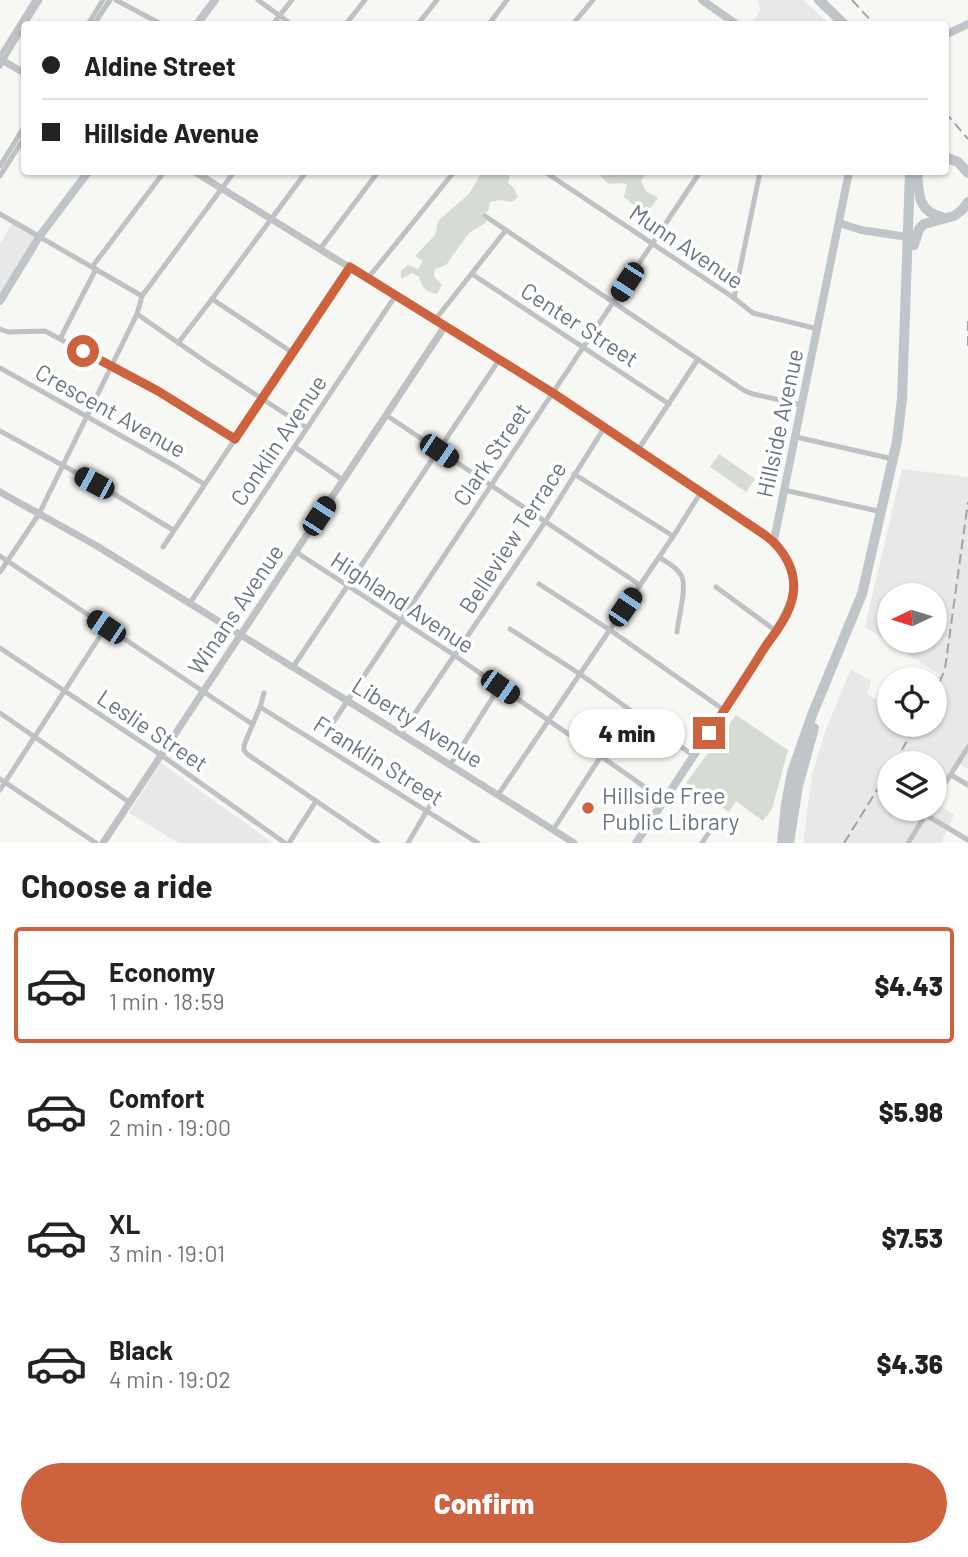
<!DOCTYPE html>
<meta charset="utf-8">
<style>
body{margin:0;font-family:Barlow,sans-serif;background:#f2f2f2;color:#222;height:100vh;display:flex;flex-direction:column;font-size:26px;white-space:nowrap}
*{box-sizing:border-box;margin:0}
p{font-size:23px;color:#767676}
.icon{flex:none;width:38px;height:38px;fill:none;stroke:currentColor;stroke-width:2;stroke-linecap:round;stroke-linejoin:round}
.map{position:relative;height:843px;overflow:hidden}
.side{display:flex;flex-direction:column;background:#fff;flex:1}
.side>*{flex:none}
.top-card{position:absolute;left:21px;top:21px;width:928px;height:154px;border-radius:7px;box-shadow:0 2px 5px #0004;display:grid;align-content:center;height:154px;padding:0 21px;background:#fff}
.needle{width:46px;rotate:266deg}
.buttons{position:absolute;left:877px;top:583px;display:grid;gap:14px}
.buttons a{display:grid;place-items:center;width:70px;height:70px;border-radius:50%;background:#fff;box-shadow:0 2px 5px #0004;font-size:35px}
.end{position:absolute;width:32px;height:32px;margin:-16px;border:9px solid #cd623e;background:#fff;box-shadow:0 0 0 4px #fff}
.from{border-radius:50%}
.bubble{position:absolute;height:49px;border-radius:24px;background:#fff;box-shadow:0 2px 5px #0004;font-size:23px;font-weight:800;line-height:49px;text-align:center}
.car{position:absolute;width:21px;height:42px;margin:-21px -10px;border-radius:9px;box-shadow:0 0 5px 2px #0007;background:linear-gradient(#222 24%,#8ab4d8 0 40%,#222 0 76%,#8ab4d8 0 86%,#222 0)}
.top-card b{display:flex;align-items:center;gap:24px;height:66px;font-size:26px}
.top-card b+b{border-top:2px solid #e0e0e0}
.top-card i{width:18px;height:18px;background:#222}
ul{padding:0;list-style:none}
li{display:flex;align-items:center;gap:21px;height:116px;margin:0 14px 10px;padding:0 7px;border:4px solid transparent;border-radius:7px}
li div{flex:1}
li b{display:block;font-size:26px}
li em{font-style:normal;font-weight:800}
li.selected{border-color:#cd623e}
li>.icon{width:63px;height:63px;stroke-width:1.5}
h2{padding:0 21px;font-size:32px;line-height:84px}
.cta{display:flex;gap:14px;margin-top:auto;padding:14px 21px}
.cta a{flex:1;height:80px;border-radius:42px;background:#cd623e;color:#fff;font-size:28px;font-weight:800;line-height:80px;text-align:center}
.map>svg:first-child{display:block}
.built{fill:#e7e8e7;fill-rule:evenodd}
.green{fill:#d6dbd4}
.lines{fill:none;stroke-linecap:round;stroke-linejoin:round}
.minor{stroke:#bec2c5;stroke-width:5}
.tertiary{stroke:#bec2c5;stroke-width:7}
.secondary{stroke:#c0c5ca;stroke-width:8}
.trunk{stroke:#c0c5ca;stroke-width:10}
.rail{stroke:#9fa4a9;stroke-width:2;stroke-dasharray:10 5;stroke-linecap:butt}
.route{stroke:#cd623e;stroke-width:9}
.poi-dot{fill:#cd623e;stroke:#fff;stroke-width:2.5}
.labels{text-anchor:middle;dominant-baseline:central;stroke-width:7;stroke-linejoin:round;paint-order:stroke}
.street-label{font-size:23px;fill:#6a7681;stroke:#fff}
.poi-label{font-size:23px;fill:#6a7681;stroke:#fff;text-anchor:start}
</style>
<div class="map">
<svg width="968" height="843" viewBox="0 0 968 843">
<rect width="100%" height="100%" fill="#f7f7f4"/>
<g class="built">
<polygon points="757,0 803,0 829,24 757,24 752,21 761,10"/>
<polygon points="15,219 41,234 0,301 0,243 1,243"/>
<path d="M902,469L968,477V769L956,762L935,796L934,763H889V808H934L935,802L954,815L941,843H803L812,775L825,732L851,669L871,681L867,694L889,708V724H934L935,685L939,674L865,627ZM889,595H934V640H889Z"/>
<polygon points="161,763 273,843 179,843 129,813"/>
</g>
<g class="green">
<path d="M482,172H505L510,176L508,183L514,188L518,197L512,202L501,200L490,202L488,211L483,216L487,222L469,233L446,265L435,269L434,276L442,285L437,294C426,292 422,288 419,277L412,273L401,279V271L408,265L418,269L423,261L415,256L435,235L438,221L469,194Z"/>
<path d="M598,172H645L646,174L641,181L646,191L658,198L649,210L637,208L624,197L627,184C610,181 610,190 598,172Z"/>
<polygon points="719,454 755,479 746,492 710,467"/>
<polygon points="736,715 788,750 772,809 763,821 736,801 729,812 686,783"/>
</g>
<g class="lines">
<g class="minor">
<polyline points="116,0 161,24"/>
<polyline points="258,0 291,24"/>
<polyline points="25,24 40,0"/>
<polyline points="88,24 103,0"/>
<polyline points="94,24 110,0"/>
<polyline points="273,24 292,0"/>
<polyline points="346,24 365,0"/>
<polyline points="418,24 437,0"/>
<polyline points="489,24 507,0"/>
<polyline points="573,24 593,0"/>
<polyline points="0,56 35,0"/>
<polyline points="0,66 24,26"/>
<polyline points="0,166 24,127"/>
<polyline points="545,172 734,298 753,313 818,329"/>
<polyline points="0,176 24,138"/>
<polyline points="0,214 142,296"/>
<polyline points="485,216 745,391 753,394 802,405"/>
<polyline points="320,249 378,172"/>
<polyline points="92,267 164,172"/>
<polyline points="472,274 669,404"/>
<polyline points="368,278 454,172"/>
<polyline points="734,298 760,172"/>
<polyline points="212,299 293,353"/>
<polyline points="137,314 206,362 307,428"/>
<polyline points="435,320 506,230"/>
<polyline points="0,329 8,332 45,331 158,391 235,439"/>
<polyline points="60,339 96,269"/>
<polyline points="178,343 212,299 306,172"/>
<polyline points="0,368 175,466 204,484"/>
<polyline points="386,415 640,585"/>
<polyline points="0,431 106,489 173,530"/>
<polyline points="796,437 893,459"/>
<polyline points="295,447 343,480"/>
<polyline points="638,450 698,359"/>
<polyline points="574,474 673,536"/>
<polyline points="784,490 882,512"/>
<polyline points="163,547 350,267"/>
<polyline points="296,552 451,653 635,780 663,801"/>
<polyline points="0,556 252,724"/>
<path d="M659,557C666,562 677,567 681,575C688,586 678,618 677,632"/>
<polyline points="0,572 39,514 137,314 142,296 234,172"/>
<polyline points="539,584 610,630 724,710"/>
<polyline points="716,587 776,631"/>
<polyline points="190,603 396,295"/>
<polyline points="510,629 580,674 694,756"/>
<polyline points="0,648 161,755 285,843"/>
<polyline points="293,667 499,360"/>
<polyline points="264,693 260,707 244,745 244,750 247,754 378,843"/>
<polyline points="260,707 478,843"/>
<polyline points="0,713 129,802"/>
<polyline points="334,721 700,172"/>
<polyline points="401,734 545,522 604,428"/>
<polyline points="450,765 500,686"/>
<polyline points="951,775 968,785"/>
<polyline points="0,779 96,843"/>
<polyline points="0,790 106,627"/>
<polyline points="498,795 676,532 701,492"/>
<polyline points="934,801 968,747"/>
<polyline points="926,815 968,840"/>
<polyline points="553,830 601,756"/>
<polyline points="289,843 316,801"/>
<polyline points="408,843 435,797"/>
<polyline points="702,843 713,826"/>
<polyline points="908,843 930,808"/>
</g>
<g class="tertiary">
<polyline points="0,59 24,73"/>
<polyline points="195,172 553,393 774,542"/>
<polyline points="0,492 97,546 401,734 574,843"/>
<polyline points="103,843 445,326"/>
</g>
<g class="secondary">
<polyline points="702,0 736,24"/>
<polyline points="197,24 215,0"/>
<polyline points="945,35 968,24"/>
<polyline points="839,223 861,230 908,237"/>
<polyline points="0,301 39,237 88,172"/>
<path d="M636,843L776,631C789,609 800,589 789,564C785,555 778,548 774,540L849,172"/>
</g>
<g class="trunk">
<polyline points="819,0 844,24"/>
<polyline points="945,157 958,162 968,173"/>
<path d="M917,172C919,193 917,211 942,217"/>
<polyline points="914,245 919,229 924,224 954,216 962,210 968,202"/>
<polyline points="782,843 786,805 792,772 812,715 862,594 897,441 902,399 910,172"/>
<polyline points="789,843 798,786 814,728"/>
</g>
<g class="rail">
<polyline points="852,0 874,24"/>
<polyline points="945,112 968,139"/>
<polyline points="968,321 968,348"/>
<polyline points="934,696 945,669 968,502"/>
<polyline points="894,763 917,724"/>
<polyline points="844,843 889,771"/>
</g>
</g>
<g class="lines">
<path class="route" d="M83,351L158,391L235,439L350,267L553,393L765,535C784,549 797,571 793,595C790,614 776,632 765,647C747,676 728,705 709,733"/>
</g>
<circle class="poi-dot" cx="588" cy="808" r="7"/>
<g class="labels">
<g class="street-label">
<text transform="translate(687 246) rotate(34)">Munn Avenue</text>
<text transform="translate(580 324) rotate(33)">Center Street</text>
<text transform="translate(111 410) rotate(29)">Crescent Avenue</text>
<text transform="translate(779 423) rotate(-78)">Hillside Avenue</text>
<text transform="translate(278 440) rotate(-56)">Conklin Avenue</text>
<text transform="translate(491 454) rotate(-56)">Clark Street</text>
<text transform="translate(512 537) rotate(-57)">Belleview Terrace</text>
<text transform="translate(403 602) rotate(33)">Highland Avenue</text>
<text transform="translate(235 609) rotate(-56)">Winans Avenue</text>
<text transform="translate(418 722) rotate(32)">Liberty Avenue</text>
<text transform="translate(153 730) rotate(34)">Leslie Street</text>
<text transform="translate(379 760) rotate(32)">Franklin Street</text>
</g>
<g class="poi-label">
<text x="602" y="795">Hillside Free<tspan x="602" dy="26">Public Library</tspan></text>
</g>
</g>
</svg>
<div class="buttons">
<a><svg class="needle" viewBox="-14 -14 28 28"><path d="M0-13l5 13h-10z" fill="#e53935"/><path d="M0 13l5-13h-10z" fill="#767676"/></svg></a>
<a><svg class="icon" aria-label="locate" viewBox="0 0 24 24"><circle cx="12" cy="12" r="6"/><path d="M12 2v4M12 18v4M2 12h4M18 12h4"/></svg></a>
<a><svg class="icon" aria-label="layers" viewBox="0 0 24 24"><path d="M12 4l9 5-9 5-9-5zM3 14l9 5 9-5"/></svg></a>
</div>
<i class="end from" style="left:83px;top:351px"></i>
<i class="end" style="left:709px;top:733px"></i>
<div class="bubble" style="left:569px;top:709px;width:116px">4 min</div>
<i class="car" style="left:627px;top:282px;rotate:213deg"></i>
<i class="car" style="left:439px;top:451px;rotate:124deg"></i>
<i class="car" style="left:94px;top:483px;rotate:298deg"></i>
<i class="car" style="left:319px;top:516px;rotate:33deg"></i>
<i class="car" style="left:625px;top:607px;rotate:34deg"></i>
<i class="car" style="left:106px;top:627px;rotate:304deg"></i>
<i class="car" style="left:500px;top:687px;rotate:125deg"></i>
<div class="top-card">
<b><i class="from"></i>Aldine Street</b>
<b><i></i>Hillside Avenue</b>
</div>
</div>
<section class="side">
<h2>Choose a ride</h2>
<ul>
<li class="selected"><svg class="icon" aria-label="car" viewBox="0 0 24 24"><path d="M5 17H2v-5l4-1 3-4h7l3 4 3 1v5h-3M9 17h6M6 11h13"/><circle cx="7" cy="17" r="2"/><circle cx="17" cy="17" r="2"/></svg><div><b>Economy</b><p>1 min · 18:59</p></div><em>$4.43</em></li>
<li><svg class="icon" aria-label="car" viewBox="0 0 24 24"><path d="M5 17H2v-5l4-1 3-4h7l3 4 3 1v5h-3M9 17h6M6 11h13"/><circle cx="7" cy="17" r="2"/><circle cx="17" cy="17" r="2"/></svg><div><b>Comfort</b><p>2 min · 19:00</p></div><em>$5.98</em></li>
<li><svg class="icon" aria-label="car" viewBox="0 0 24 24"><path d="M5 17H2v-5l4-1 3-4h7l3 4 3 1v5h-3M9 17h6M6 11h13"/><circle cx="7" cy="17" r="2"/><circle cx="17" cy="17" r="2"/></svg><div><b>XL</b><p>3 min · 19:01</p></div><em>$7.53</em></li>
<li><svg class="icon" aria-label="car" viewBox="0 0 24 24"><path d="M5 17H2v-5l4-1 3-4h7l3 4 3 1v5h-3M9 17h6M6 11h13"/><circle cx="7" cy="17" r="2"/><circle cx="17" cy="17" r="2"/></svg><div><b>Black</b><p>4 min · 19:02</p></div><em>$4.36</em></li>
</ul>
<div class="cta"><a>Confirm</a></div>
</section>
